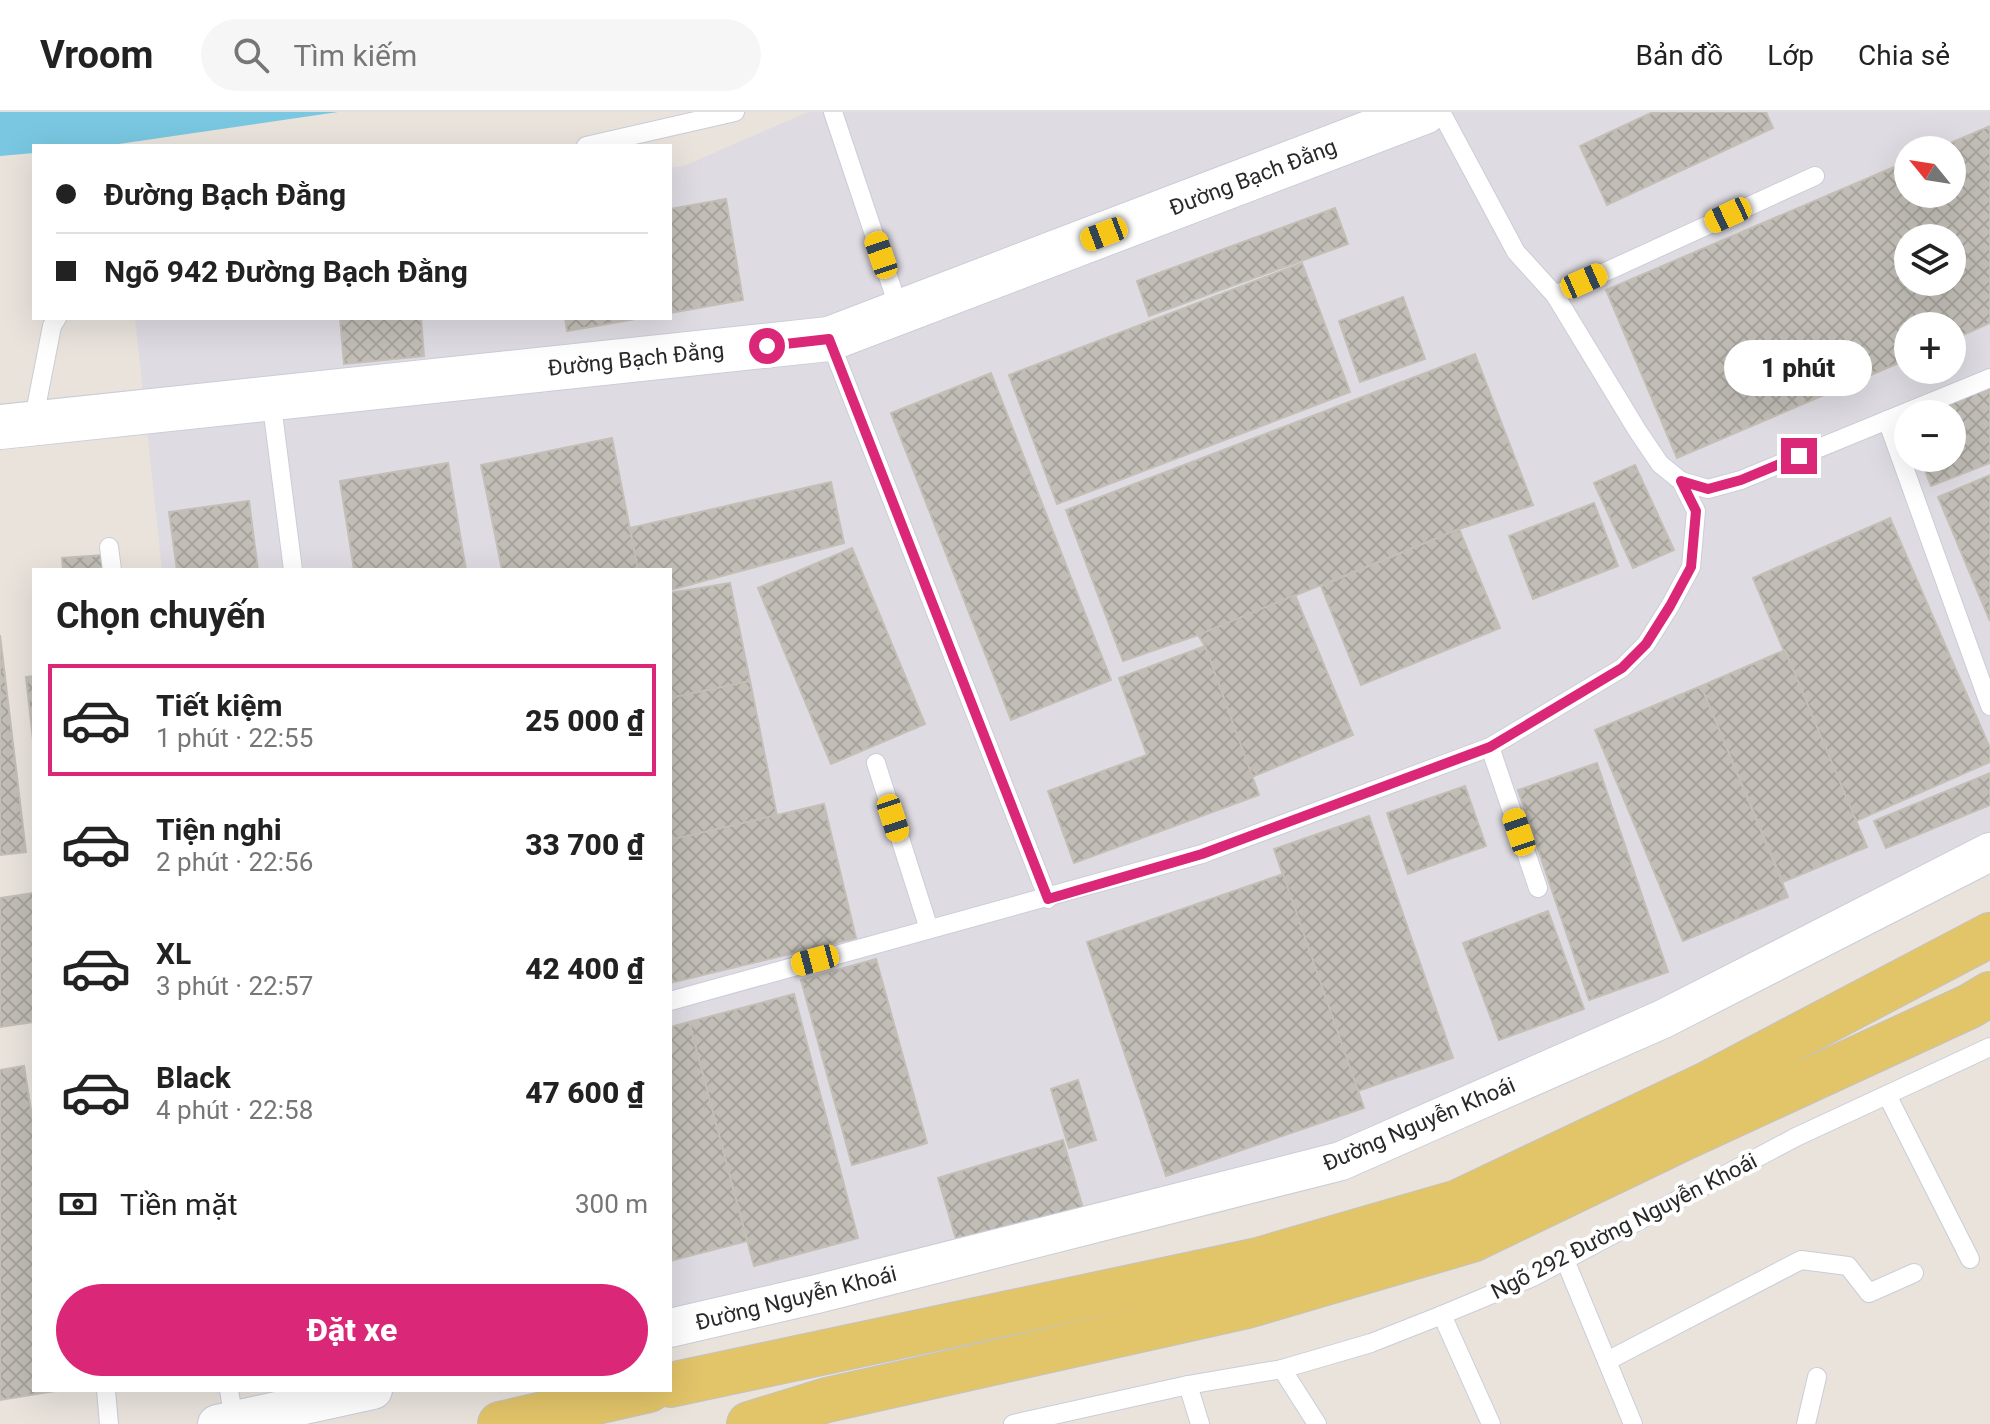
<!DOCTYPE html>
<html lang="vi">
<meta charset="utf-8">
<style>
body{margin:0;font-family:Roboto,sans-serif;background:#f6f6f6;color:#222;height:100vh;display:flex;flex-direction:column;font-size:30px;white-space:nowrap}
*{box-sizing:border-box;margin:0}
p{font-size:26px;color:#767676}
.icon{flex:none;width:44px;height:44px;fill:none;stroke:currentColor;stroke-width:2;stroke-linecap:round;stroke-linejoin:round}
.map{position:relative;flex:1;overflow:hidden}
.details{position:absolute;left:32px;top:456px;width:640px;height:824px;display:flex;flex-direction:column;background:#fff;border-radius:0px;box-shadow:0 8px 32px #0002}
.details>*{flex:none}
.guide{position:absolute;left:32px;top:32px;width:640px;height:176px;border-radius:0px;box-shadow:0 8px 32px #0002;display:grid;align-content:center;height:176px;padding:0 24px;background:#fff}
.needle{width:52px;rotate:300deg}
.tools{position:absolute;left:1894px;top:24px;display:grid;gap:16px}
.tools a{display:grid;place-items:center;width:72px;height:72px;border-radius:50%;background:#fff;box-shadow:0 8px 32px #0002;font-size:40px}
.end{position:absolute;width:36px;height:36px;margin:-18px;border:10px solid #db2777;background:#fff;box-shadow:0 0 0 4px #fff}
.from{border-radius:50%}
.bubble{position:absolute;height:56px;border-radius:28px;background:#fff;box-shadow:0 8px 32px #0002;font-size:26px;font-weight:800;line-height:56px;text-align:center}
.car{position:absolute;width:24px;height:48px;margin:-24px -12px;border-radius:10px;box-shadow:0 0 6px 2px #0007;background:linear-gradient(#f5c518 24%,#345 0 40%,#f5c518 0 76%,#345 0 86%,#f5c518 0)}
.guide b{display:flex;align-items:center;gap:28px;height:76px;font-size:30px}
.guide b+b{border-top:2px solid #e0e0e0}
.guide i{width:20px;height:20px;background:#222}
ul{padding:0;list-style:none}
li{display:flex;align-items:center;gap:24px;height:112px;margin:0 16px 12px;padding:0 8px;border:4px solid transparent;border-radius:0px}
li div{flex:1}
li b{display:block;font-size:30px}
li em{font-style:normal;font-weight:800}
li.on{border-color:#db2777}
li>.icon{width:72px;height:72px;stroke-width:1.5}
h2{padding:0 24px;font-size:36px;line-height:96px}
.pay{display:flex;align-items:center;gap:20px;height:88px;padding:0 24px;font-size:30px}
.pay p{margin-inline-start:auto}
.primary-button{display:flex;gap:16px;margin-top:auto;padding:16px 24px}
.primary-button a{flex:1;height:92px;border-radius:48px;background:#db2777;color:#fff;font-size:32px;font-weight:800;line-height:92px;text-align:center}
header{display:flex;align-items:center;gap:48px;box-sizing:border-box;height:112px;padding:0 40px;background:#fff;border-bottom:2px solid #e0e0e0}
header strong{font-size:38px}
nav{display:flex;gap:44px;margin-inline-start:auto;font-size:28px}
.search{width:560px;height:72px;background:#f6f6f6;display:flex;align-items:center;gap:20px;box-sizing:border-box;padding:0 28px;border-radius:44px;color:#767676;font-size:30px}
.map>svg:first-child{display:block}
.industrial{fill:#dedce2;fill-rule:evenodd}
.water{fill:#79c7e1}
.building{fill:url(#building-cross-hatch);stroke:#c4bfb6;stroke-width:2;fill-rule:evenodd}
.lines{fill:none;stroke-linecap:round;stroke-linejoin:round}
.lane-casing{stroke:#cacdd9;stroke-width:20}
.street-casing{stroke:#cacdd9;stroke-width:40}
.secondary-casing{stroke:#cacdd9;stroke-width:46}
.primary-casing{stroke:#c3c3c3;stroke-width:46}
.lane{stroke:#fff;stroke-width:18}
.street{stroke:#fff;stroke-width:38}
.secondary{stroke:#fff;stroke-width:44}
.primary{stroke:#e2c469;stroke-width:44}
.route{stroke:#db2777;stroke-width:10}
.labels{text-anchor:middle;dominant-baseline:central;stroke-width:8;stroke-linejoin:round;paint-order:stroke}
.street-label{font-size:22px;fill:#292929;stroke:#fff}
</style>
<header>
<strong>Vroom</strong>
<div class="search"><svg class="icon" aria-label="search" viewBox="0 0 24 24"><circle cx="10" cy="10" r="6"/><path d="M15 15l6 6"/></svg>Tìm kiếm</div>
<nav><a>Bản đồ</a><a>Lớp</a><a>Chia sẻ</a></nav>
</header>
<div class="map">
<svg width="1990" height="1312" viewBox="0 0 1990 1312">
<defs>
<pattern id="building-cross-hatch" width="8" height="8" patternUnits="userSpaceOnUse" patternTransform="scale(2)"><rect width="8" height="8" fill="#c2beb7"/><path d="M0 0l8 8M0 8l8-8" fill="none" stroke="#a7a39d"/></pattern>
</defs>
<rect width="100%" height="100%" fill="#e9e3dc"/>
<path class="industrial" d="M808,0H1990V745L1341,1049L670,1208V458H162L135,206H670V56L686,53ZM1908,38H1952V82H1908ZM1908,126H1952V170H1908ZM1908,214H1952V258H1908ZM1908,302H1952V346H1908Z"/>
<polygon class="water" points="0,0 338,0 105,34 34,34 34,41 0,44"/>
<g class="building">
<polygon points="1653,0 1766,0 1773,16 1607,93 1580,34"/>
<path d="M1990,14V211L1952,228V214H1908V247L1677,346L1606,178L1908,49V82H1952V38H1934ZM1908,126H1952V170H1908Z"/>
<polygon points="726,87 743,188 670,201 670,97"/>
<polygon points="1335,96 1348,132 1149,204 1137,169"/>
<polygon points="1302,151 1350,280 1057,392 1009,263"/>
<polygon points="1403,185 1425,247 1360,270 1339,209"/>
<polygon points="340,206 421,206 424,244 344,252"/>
<polygon points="565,206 641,206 567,219"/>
<polygon points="1475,242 1533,393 1459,417 1198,523 1123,549 1066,398"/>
<polygon points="991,261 1111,568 1011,608 891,301"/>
<polygon points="1990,275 1990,351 1931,374 1920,346 1952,346 1952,302 1922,302"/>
<polygon points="612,326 638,458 502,458 481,353"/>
<polygon points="448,351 466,458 354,458 340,369"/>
<polygon points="1635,353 1674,438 1633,456 1594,371"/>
<polygon points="1990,363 1990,509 1938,385"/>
<polygon points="831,370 844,431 670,478 670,458 638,458 630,416"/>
<polygon points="249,389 258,458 177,458 169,400"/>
<polygon points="1594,391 1618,454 1533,487 1509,424"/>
<polygon points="1890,406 1990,636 1990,650 1856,709 1753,466"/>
<polygon points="1459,417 1500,516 1361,573 1321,474"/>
<polygon points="852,436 925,612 831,652 758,476"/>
<polygon points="104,443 106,458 63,458 62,446"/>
<polygon points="730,471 750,569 670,586 670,481"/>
<polygon points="1295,483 1353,623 1252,665 1205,534 1198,523"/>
<polygon points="0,523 26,740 0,743"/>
<polygon points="1205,534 1259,683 1074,751 1048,679 1147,643 1119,566"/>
<polygon points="1785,538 1867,735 1783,770 1701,574"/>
<polygon points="34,564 34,637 26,565"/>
<polygon points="750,569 777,704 670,728 670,586"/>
<polygon points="1701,574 1788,785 1683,829 1595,618"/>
<polygon points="1597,651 1668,860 1589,888 1518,678"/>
<polygon points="1990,661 1990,693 1886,736 1874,709"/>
<polygon points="1465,674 1486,734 1408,762 1387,701"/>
<polygon points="824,692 856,826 670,871 670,728"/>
<polygon points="1369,704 1453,946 1358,979 1274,737"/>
<polygon points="1283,762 1364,996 1166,1064 1087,830"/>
<polygon points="34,781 34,910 0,915 0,786"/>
<polygon points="1548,799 1584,897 1499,928 1463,831"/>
<polygon points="876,847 927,1031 852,1053 801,868"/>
<polygon points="794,882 858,1126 754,1154 689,910"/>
<polygon points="689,910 747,1129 670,1149 670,915"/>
<polygon points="24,954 34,1017 34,1278 61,1278 0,1288 0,958"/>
<polygon points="1078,968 1096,1028 1069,1036 1051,977"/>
<polygon points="1063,1028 1083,1096 958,1134 938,1066"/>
</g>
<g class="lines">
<defs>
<g id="lane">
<polyline points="833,0 900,200"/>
<polyline points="586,34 735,0"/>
<polyline points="1555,183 1815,64"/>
<polyline points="829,227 1048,787"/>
<polyline points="271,286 293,458"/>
<polyline points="1887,308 1990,594"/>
<polyline points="33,311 52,214 57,206"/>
<polyline points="1681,369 1708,377 1741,368 1990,266"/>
<polyline points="109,435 112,458"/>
<polyline points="1490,635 1538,776"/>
<polyline points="876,651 929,817"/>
<polyline points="670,889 1202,742 1490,635 1622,556 1646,532 1670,494 1691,455 1696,399 1681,369 1660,352 1637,318 1555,183 1516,140 1441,0"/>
<polyline points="1887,983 1970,1147"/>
<polyline points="1565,1148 1633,1312"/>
<polyline points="1442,1203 1491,1312"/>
<polyline points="1607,1249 1801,1148 1848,1154 1869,1181 1914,1161"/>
<polyline points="1282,1257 1317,1312"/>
<polyline points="1188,1273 1200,1312"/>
<polyline points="106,1278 109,1312"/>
<polyline points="229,1278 234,1308"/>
<polyline points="1013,1312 1188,1273 1282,1257 1371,1231 1442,1203 1533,1165 1796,1025 1990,935"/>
<polyline points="1806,1312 1817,1265"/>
</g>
<g id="street">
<polyline points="670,1216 817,1182 1341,1049 1663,907 1990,740"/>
<polyline points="217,1312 373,1278"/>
</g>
<polyline id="secondary" points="0,315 829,227 1424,0"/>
<g id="primary">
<polyline points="670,1273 1258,1148 1458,1090 1705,973 1990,823"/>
<polyline points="500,1312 649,1278"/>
<polyline points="749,1312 827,1288 1247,1194 1472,1128 1684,1026 1970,894 1990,882"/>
</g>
</defs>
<use href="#lane" class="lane-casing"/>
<use href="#street" class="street-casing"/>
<use href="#secondary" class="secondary-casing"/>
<use href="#primary" class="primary-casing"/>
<use href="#lane" class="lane"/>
<use href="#street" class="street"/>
<use href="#secondary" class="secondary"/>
<use href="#primary" class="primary"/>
</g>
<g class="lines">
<polyline class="route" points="767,234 829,227 1048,787 1202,742 1490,635 1622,556 1646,532 1670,494 1691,455 1696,399 1681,369 1708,377 1741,368 1799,344"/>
</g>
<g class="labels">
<g class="street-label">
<text transform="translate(1253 65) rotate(-21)">Đường Bạch Đằng</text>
<text transform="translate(636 247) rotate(-6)">Đường Bạch Đằng</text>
<text transform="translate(1419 1012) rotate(-23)">Đường Nguyễn Khoái</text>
<text transform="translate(1624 1114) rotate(-27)">Ngõ 292 Đường Nguyễn Khoái</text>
<text transform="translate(796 1186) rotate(-14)">Đường Nguyễn Khoái</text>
</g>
</g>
</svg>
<div class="tools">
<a><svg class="needle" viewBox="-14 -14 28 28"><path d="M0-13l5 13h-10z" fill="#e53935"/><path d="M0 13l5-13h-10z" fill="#767676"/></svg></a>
<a><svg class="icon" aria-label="layers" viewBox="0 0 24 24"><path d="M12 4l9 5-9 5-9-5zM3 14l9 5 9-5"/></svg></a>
<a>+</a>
<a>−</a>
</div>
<i class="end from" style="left:767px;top:234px"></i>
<i class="end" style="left:1799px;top:344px"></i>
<div class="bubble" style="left:1724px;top:228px;width:148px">1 phút</div>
<i class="car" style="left:1728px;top:103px;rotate:245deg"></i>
<i class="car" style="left:1104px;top:122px;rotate:249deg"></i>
<i class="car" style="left:881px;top:143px;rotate:341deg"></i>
<i class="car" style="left:1584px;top:169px;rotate:66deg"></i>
<i class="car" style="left:893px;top:706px;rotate:162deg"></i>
<i class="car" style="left:1519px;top:720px;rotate:341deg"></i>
<i class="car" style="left:815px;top:848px;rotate:255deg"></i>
<div class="guide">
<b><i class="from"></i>Đường Bạch Đằng</b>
<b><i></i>Ngõ 942 Đường Bạch Đằng</b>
</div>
<section class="details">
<h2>Chọn chuyến</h2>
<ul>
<li class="on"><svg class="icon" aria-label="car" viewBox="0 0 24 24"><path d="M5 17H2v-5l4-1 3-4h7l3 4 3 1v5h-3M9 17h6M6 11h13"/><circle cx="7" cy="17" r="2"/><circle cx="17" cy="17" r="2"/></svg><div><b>Tiết kiệm</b><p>1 phút · 22:55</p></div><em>25 000 ₫</em></li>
<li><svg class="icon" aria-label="car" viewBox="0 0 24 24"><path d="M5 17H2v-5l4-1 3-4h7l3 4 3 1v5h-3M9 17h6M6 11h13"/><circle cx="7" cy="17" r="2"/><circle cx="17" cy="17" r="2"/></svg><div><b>Tiện nghi</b><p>2 phút · 22:56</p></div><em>33 700 ₫</em></li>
<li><svg class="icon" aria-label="car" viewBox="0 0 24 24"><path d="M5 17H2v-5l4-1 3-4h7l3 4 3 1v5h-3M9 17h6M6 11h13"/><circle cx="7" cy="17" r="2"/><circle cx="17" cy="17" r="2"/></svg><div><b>XL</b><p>3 phút · 22:57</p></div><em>42 400 ₫</em></li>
<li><svg class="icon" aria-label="car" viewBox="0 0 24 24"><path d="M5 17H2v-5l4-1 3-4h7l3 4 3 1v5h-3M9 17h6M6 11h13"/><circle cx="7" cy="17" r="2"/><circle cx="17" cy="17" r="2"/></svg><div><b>Black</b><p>4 phút · 22:58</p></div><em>47 600 ₫</em></li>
</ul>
<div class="pay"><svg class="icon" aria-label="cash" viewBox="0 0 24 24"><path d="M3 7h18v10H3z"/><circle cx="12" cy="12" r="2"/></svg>Tiền mặt<p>300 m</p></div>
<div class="primary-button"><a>Đặt xe</a></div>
</section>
</div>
